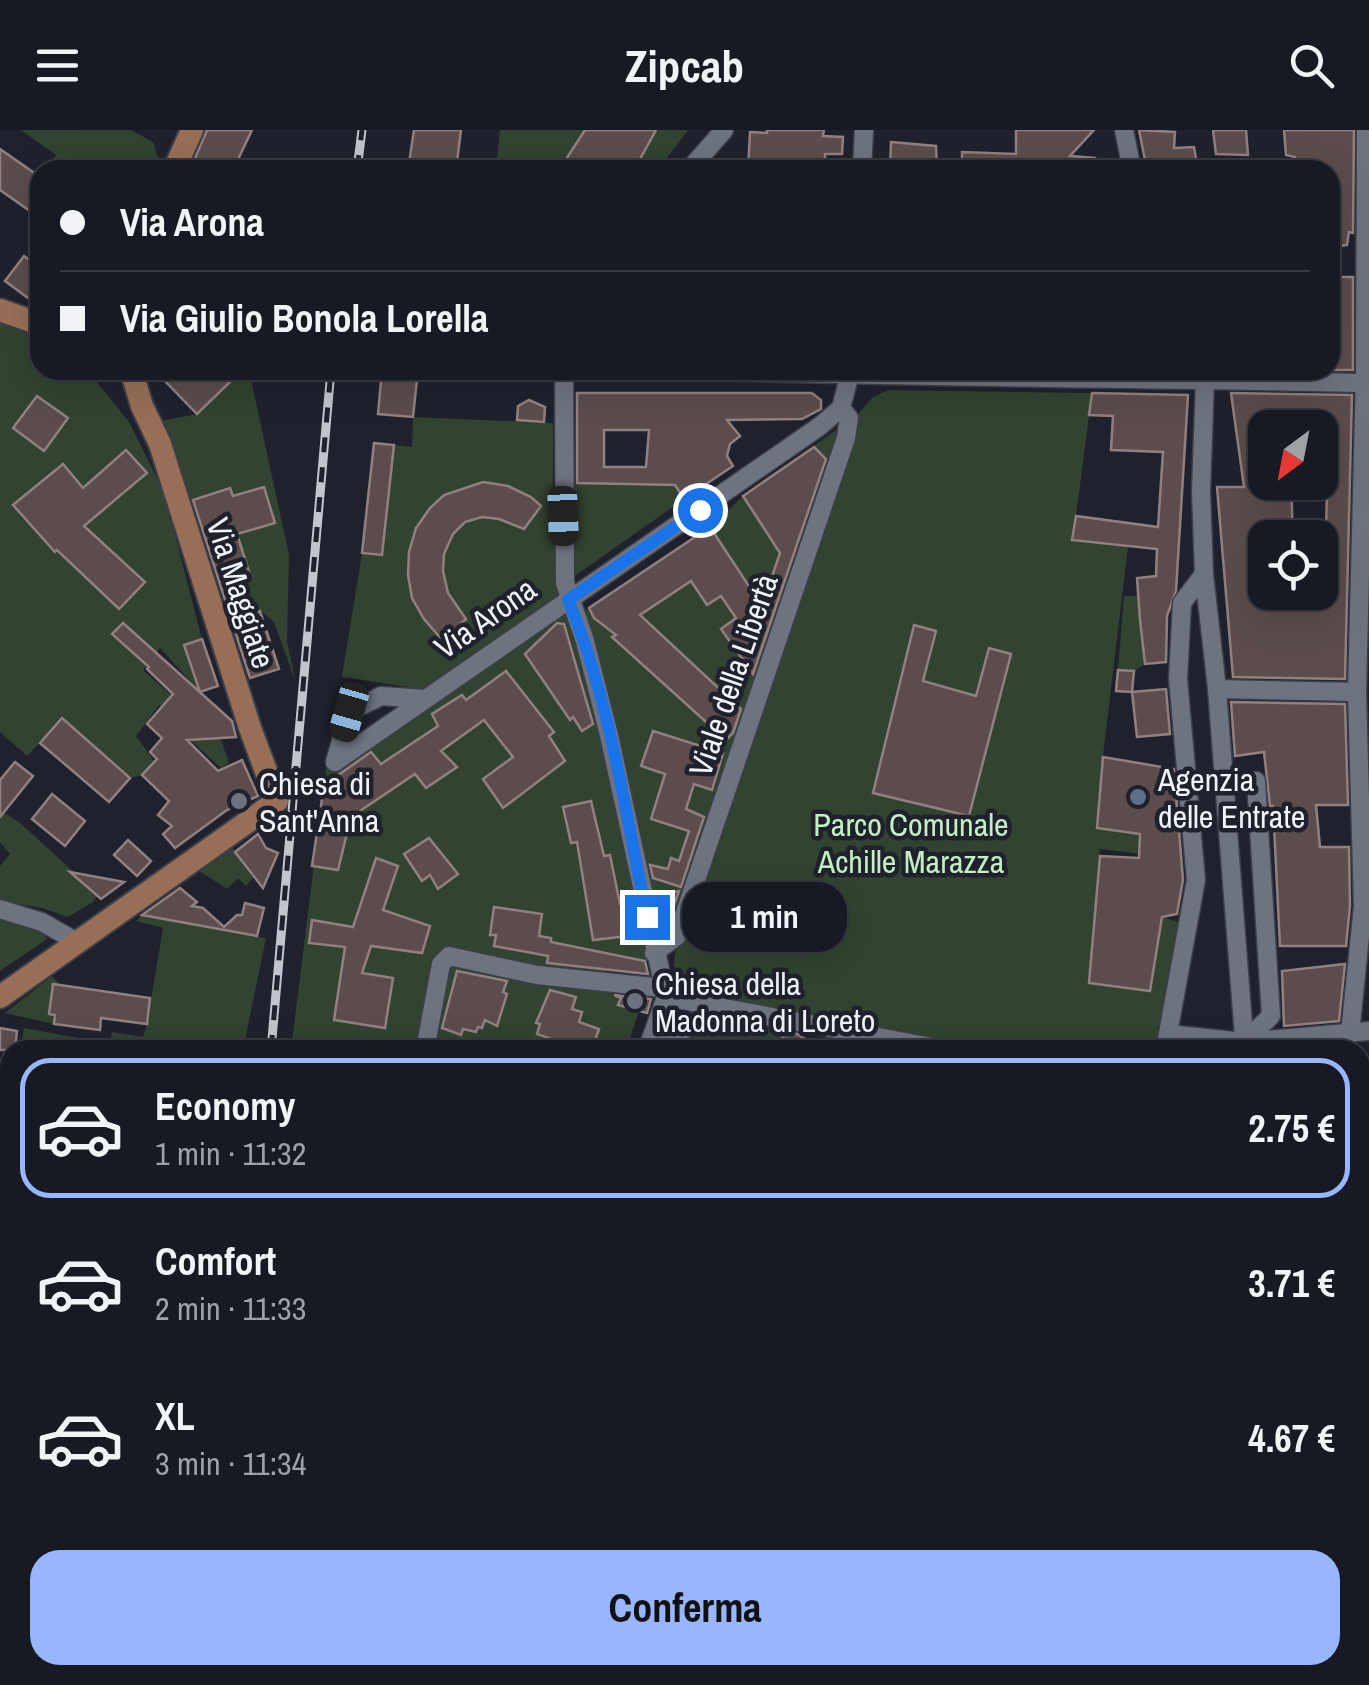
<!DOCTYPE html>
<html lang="it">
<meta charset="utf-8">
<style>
body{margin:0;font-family:"Archivo Narrow",sans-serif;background:#24272f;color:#f1f3f6;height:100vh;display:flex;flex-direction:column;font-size:38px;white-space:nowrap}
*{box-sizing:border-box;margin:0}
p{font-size:32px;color:#9ea1a5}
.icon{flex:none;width:55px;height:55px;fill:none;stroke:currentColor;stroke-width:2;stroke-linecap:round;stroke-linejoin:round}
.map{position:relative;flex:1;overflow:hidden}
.panel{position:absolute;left:0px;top:910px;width:1370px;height:645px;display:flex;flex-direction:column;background:#171a22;border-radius:30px 30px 0 0;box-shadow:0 10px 40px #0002,0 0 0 2px #363840}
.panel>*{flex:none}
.top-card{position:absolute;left:30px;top:30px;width:1310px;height:220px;border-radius:30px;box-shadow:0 10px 40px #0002,0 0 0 2px #363840;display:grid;align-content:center;height:220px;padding:0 30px;background:#171a22}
.needle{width:65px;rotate:212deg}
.fabs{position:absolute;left:1248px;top:280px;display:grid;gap:20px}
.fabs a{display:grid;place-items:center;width:90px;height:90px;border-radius:20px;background:#171a22;box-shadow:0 10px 40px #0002,0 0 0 2px #363840;font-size:50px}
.end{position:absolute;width:45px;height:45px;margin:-22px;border:12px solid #1a73e8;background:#fff;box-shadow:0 0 0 5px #fff}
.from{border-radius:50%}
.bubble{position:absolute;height:70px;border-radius:30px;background:#171a22;box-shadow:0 10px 40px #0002,0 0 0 2px #363840;font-size:32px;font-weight:800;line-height:70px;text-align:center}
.car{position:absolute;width:30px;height:60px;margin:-30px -15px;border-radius:12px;box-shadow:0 0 8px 2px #0007;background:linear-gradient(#222 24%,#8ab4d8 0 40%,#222 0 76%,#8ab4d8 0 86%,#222 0)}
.top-card b{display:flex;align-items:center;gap:35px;height:95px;font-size:38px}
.top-card b+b{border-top:2px solid #363840}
.top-card i{width:25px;height:25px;background:#f1f3f6}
ul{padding:18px 0 0;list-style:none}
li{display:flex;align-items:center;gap:30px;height:140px;margin:0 20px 15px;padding:0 10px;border:5px solid transparent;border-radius:30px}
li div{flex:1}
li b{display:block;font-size:38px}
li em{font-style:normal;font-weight:800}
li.active{border-color:#97b6fd}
li>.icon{width:90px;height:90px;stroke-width:1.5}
.primary-button{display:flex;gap:20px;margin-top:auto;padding:20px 30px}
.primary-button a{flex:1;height:115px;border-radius:30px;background:#97b6fd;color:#111;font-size:40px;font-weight:800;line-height:115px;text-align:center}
header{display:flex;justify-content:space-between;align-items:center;height:130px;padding:0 30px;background:#171a22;font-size:45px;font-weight:800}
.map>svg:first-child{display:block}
.green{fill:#324331}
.water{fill:#355d61;stroke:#6d8a8f;stroke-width:2.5}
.building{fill:#5c4c4c;stroke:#91807f;stroke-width:2.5;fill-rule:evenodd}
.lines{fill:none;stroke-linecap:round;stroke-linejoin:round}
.minor-casing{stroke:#3c3f48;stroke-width:21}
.major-casing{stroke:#3c3f48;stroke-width:26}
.minor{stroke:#6e7380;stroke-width:18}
.major{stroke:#986f56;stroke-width:22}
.rail-casing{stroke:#c2c5cd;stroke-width:9}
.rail{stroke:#1f222d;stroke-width:5;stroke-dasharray:15;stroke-linecap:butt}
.route{stroke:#1a73e8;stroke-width:12}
.service-dot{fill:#5c6f8a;stroke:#1f222d;stroke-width:4}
.worship-dot{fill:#6b7280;stroke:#1f222d;stroke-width:4}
.labels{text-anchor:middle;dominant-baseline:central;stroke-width:9;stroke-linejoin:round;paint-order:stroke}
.street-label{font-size:32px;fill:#f1f3fb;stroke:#1f222d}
.poi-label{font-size:32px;fill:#f1f3fb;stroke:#1f222d;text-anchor:start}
.park-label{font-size:32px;fill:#c4efc2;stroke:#1f222d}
</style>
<header><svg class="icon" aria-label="menu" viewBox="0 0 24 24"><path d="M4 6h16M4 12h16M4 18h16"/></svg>Zipcab<svg class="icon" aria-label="search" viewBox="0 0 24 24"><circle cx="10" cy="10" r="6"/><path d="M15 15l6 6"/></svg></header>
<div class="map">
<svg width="1369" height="1555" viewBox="0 0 1369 1555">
<rect width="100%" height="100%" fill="#1f222d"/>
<g class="green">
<polygon points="21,0 131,0 153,12 160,34 150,30 147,37 152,40 46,40 56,25"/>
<polygon points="500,0 688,0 658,40 496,40"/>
<polygon points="0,193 40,207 40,240 87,240 129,292 164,362 202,509 184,515 200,562 160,518 143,540 221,610 229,633 221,638 185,605 185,595 159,575 136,606 154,631 142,645 130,648 62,589 27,626 0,602"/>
<polygon points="231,240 249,240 289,425 287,511 295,550 274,492 261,481 252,483 240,445 249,441 237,404 275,392 264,357 233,366 230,358 191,371 160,291 197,284 232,250"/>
<path d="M888,260L1092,263L1073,409L1128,417L1100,650L1098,698L1181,709L1182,729L1100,719L1089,852L1162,787L1181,793L1156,920H996L688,863C675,852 672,840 675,824L859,283L873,267Z"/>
<polygon points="413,287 553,293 553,394 559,474 576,487 710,397 743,366 849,291 677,806 651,832 607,824 605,846 616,852 613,865 621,868 619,875 639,881 626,920 291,920 326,637 434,561 342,547 362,423 382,424 394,315 412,317"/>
<polygon points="562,353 675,355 684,369 565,453"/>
<polygon points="1124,466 1138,466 1145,534 1134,541 1118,540"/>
<polygon points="0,680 20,693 98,764 93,772 68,787 42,778 0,771 0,736 10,724 0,712"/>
<polygon points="230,715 253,748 246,756 238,748 227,759 198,740"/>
<polygon points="142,785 266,808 243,920 145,920 110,915 112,902 143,907 147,894 163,798 136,791"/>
<polygon points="0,787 38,798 47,809 0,841"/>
<polygon points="52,846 60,855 49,884 55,885 54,894 5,883"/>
<polygon points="730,881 792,892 776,920 756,920 738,909 731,920 675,920"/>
<polygon points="24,898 89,910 88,920 21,920"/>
<polygon points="116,1545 191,1545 189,1555 90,1555"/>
<polygon points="210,1545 288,1545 360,1555 209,1555"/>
</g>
<g class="water">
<polygon points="1369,1435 1369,1517 1360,1520 1360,1439"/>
<polygon points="1145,1545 1291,1545 1264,1555 1125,1555"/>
</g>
<g class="building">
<polygon points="207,0 252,0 233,40 190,40"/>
<polygon points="414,0 461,0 456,40 408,40"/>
<polygon points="585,0 656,0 634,40 559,40"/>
<polygon points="767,0 824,0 823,6 843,7 842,24 825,24 825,40 748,40 750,2 767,3"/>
<polygon points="1016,0 1094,0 1070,26 1095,28 1095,40 962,40 962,22 1016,24"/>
<polygon points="1139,0 1175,2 1174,18 1194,17 1198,40 1147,40"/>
<polygon points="1213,0 1246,0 1248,25 1216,24"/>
<polygon points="1284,0 1354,0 1353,103 1349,102 1347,115 1330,118 1330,40 1295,40 1295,27 1286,25"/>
<polygon points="891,12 936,16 937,40 890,40"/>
<polygon points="0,19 40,47 40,88 0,60"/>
<polygon points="24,126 40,138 40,177 5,151"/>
<polygon points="1330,147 1353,147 1353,240 1330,240 1330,206 1336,207 1336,179 1330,179"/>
<polygon points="171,240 222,240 232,250 197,284 162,248"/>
<polygon points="382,240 418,240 413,287 378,284"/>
<path d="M577,263H812L821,270V279L802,289L727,290L740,306L730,314L727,326L733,336L684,369L675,355L577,353ZM604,300H649L646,337H604Z"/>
<polygon points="1092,263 1188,265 1176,461 1167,486 1166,532 1145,534 1140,490 1137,448 1156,446 1157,419 1072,410 1076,386 1158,397 1163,322 1111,320 1113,286 1089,285"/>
<path d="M1231,263L1352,265L1345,549L1233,547L1217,357H1244ZM1265,298H1326L1324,323L1320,324V358H1327L1326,400H1320V427H1326L1328,468L1256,464L1253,428H1265V408H1293L1291,352H1265Z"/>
<polygon points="37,266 68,288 44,321 13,298"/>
<polygon points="529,270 545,277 544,292 517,290 518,276"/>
<polygon points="374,313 394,315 382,425 362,423"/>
<polygon points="814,317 826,329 753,544 721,499 736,488 721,466 707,475 691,451 640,485 741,579 733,603 726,610 612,507 616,505 594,488 589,478 710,397 762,476 780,423 743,366"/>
<polygon points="126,320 147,343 84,396 145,452 119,479 57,420 55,422 13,375 63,334 83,358"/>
<polygon points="483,352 508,356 531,367 541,376 524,399 499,389 482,387 465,392 453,404 444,424 443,441 448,463 466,489 443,511 424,489 412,468 408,445 409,422 416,398 430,378 444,365"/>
<polygon points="264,357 275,393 237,404 249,442 240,445 252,483 260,481 279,539 250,548 193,370 230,358 233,366"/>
<polygon points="123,493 232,591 236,607 187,610 218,641 242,630 258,666 227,680 175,718 163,704 172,696 158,685 169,671 142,645 157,629 150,622 162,608 147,594 173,564 147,539 149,537 112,504"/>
<polygon points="557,493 564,494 593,594 582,601 573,587 570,590 525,524"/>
<polygon points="914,495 936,501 923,551 976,566 989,518 1011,524 969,686 873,663"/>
<polygon points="202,509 218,556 200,562 184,515"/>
<polygon points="1118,540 1134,541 1132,562 1116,561"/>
<polygon points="506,541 554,602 549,606 565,631 503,678 483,649 513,627 484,590 441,621 457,637 426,658 415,644 351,687 338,740 312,736 324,655 371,622 381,634 438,596 432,584 462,565 466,570"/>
<polygon points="1166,559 1170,604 1137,607 1132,562"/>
<polygon points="1231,572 1345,574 1348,675 1316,675 1320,717 1349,717 1350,776 1346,816 1280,816 1273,676 1270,676 1264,622 1235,626"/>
<polygon points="62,588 130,648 109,672 40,613"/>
<polygon points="653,601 723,623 712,660 694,654 686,679 704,687 681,757 653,748 650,735 668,739 671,728 679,731 689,701 651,689 665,644 641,636"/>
<polygon points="1103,627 1174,639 1183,750 1177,784 1162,787 1150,861 1089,853 1100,726 1139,728 1140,704 1097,698"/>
<polygon points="15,632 33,646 0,687 0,650"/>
<polygon points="52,664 85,691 65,716 32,689"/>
<polygon points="591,671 604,726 610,725 620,774 629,772 636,805 593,810 577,712 571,713 563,677"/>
<polygon points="258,704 266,718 278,723 263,758 235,722"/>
<polygon points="429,708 458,744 438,759 430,745 422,751 404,724"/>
<polygon points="128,710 151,731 137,746 114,725"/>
<polygon points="376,728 398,736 383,780 430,796 422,823 371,816 362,843 393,848 385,898 334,890 345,817 309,813 312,790 353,797"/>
<polygon points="70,742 124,752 101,769"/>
<polygon points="180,758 197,772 192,776 203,778 224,797 237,785 242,785 245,773 264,778 257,806 142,785"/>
<polygon points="679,761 669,790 664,788 657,766"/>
<polygon points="494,777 542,784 539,806 551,808 551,812 645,831 648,844 547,833 548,826 494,816 496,805 490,805"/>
<polygon points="1345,834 1339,891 1284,896 1282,841"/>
<polygon points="457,841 507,851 503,862 507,864 497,896 485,890 482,898 478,897 476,902 463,899 461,905 442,898"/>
<polygon points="53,854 150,868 147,894 101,888 100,900 54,894 55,885 49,884"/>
<polygon points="550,860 576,867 572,879 582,882 579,892 599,899 592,920 582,920 537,904 540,894 536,893"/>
<polygon points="614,865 651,869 647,883 618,875 621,868"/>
<polygon points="0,898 17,901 15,920 0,920"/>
<polygon points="786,902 797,904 824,920 776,920"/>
</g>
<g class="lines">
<defs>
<g id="minor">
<polyline points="1124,0 1132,40"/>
<polyline points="689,40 724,0"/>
<polyline points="862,40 864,0"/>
<polyline points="564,240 565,453 585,511 609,605 666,867"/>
<path d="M689,240C915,248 1142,248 1369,253"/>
<polyline points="1205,249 1201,361 1204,444 1217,559 1245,920"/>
<polyline points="1217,559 1357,562"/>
<polyline points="335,632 820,296 841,278 851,240"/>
<polyline points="335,632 349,582 381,566 425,569"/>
<polyline points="1224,654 1256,651 1271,886 1244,912"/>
<polyline points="0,779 42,792 77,812"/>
<polyline points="654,823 677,806 846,308 849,288 841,278"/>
<polyline points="666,867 947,920"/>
<polyline points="1168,904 1244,912 1369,901"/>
<polyline points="1350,904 1363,776 1357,562 1365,244 1366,0"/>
<polyline points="425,920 441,834 449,826 537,845 663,858"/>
<polyline points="647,920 666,867"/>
<polyline points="659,920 712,878"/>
<polyline points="1165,920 1196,750 1178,549 1182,473 1204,444"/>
<polyline points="1360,1398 1364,1395 1369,1376"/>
<polyline points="0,1548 4,1555"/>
<polyline points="67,1555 87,1545"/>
<polyline points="592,1555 593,1545"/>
<polyline points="1010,1555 1025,1545"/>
</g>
<g id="major">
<polyline points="174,40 192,0"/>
<polyline points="0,180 40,194"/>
<polyline points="0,867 277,671 250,598 160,314 142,276 131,240"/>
<polyline points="1360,1190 1369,1189"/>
<polyline points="0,1226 10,1233"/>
</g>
</defs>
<use href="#minor" class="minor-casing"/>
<use href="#major" class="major-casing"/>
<use href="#minor" class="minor"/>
<use href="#major" class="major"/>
<defs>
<g id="rail">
<polyline points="357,40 362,0"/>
<polyline points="271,920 331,240"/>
<polyline points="200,1555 201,1545"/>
</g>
</defs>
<use href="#rail" class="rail-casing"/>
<use href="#rail" class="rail"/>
</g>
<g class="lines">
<path class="route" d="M647,787C625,681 610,569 568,470L700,380"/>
</g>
<circle class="service-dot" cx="1138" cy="667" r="10"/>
<g class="worship-dot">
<circle cx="239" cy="671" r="10"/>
<circle cx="635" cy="871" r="10"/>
</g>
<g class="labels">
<g class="street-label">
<text transform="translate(241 463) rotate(72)">Via Maggiate</text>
<text transform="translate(485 488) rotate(-35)">Via Arona</text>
<text transform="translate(733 545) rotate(-71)">Viale della Libertà</text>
</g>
<g class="poi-label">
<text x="1158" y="649">Agenzia<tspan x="1158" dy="37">delle Entrate</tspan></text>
<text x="259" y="653">Chiesa di<tspan x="259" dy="37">Sant'Anna</tspan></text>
<text x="655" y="853">Chiesa della<tspan x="655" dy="37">Madonna di Loreto</tspan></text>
</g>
<g class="park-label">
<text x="911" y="694">Parco Comunale<tspan x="911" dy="37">Achille Marazza</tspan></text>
</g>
</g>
</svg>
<div class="fabs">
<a><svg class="needle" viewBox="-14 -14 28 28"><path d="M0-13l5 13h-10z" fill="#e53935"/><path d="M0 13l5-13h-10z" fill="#9ea1a5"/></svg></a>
<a><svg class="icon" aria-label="locate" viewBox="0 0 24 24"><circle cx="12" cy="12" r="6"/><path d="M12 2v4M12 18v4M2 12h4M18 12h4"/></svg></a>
</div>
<i class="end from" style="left:700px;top:380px"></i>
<i class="end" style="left:647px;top:787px"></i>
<div class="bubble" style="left:682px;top:752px;width:165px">1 min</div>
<i class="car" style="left:563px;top:386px;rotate:178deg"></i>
<i class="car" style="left:349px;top:582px;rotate:196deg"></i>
<div class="top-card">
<b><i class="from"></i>Via Arona</b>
<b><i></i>Via Giulio Bonola Lorella</b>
</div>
<section class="panel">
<ul>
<li class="active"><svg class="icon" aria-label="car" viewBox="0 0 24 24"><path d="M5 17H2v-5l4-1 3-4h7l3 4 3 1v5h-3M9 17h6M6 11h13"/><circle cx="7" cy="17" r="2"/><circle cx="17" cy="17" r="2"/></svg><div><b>Economy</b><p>1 min · 11:32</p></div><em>2.75 €</em></li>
<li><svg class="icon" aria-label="car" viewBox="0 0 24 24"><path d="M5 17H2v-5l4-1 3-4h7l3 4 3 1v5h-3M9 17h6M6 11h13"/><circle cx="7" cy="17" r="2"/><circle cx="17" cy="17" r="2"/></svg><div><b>Comfort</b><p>2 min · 11:33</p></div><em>3.71 €</em></li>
<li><svg class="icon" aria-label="car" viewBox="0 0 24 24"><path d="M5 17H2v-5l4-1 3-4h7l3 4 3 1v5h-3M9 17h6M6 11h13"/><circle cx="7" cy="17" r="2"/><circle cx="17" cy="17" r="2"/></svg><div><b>XL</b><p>3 min · 11:34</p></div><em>4.67 €</em></li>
</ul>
<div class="primary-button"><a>Conferma</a></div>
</section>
</div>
